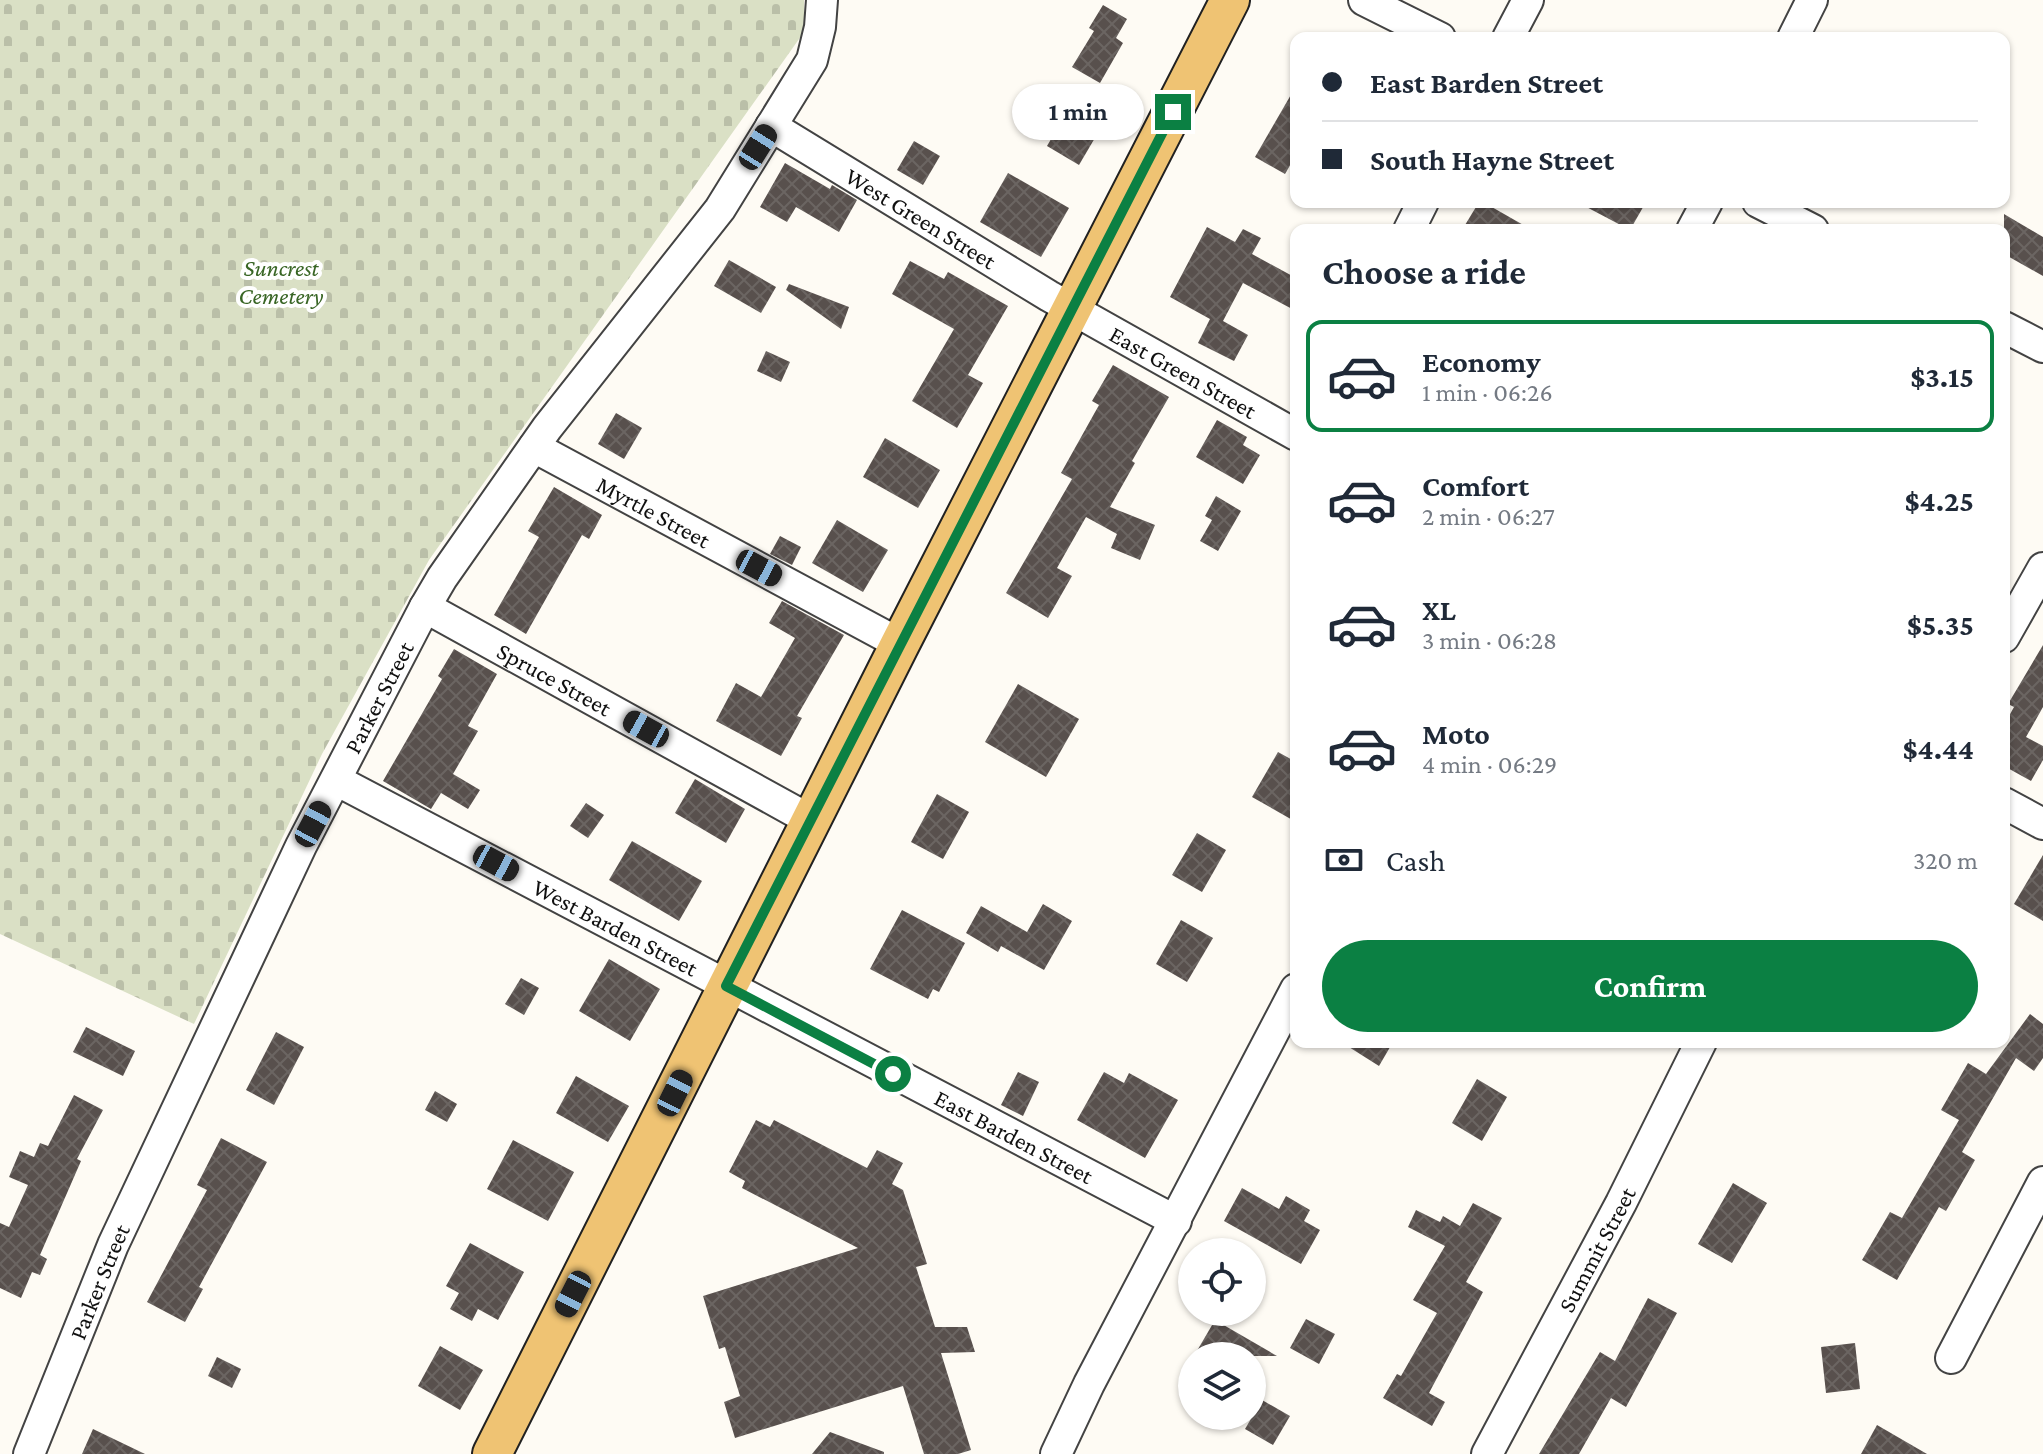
<!DOCTYPE html>
<meta charset="utf-8">
<style>
body{margin:0;font-family:"Crimson Pro",serif;background:#f6f6f7;color:#1f2937;height:100vh;display:flex;flex-direction:column;font-size:30px;white-space:nowrap}
*{box-sizing:border-box;margin:0}
p{font-size:26px;color:#747a83}
.icon{flex:none;width:44px;height:44px;fill:none;stroke:currentColor;stroke-width:2;stroke-linecap:round;stroke-linejoin:round}
.map{position:relative;flex:1;overflow:hidden}
.sheet{position:absolute;left:1290px;top:224px;width:720px;height:824px;display:flex;flex-direction:column;background:#fff;border-radius:16px;box-shadow:0 2px 6px #0004}
.sheet>*{flex:none}
.top-card{position:absolute;left:1290px;top:32px;width:720px;height:176px;border-radius:16px;box-shadow:0 2px 6px #0004;display:grid;align-content:center;height:176px;padding:0 32px;background:#fff}
.buttons{position:absolute;left:1178px;top:1238px;display:grid;gap:16px}
.buttons a{display:grid;place-items:center;width:88px;height:88px;border-radius:50%;background:#fff;box-shadow:0 2px 6px #0004;font-size:40px}
.end{position:absolute;width:36px;height:36px;margin:-18px;border:10px solid #0b8043;background:#fff;box-shadow:0 0 0 4px #fff}
.from{border-radius:50%}
.bubble{position:absolute;height:56px;border-radius:28px;background:#fff;box-shadow:0 2px 6px #0004;font-size:26px;font-weight:700;line-height:56px;text-align:center}
.car{position:absolute;width:24px;height:48px;margin:-24px -12px;border-radius:10px;box-shadow:0 0 6px 2px #0007;background:linear-gradient(#222 24%,#8ab4d8 0 40%,#222 0 76%,#8ab4d8 0 86%,#222 0)}
.top-card b{display:flex;align-items:center;gap:28px;height:76px;font-size:30px}
.top-card b+b{border-top:2px solid #e0e1e3}
.top-card i{width:20px;height:20px;background:#1f2937}
ul{padding:0;list-style:none}
li{display:flex;align-items:center;gap:24px;height:112px;margin:0 16px 12px;padding:0 16px;border:4px solid transparent;border-radius:16px}
li div{flex:1}
li b{display:block;font-size:30px}
li em{font-style:normal;font-weight:700}
li.on{border-color:#0b8043}
li>.icon{width:72px;height:72px;stroke-width:1.5}
h2{padding:0 32px;font-size:36px;line-height:96px}
.pay{display:flex;align-items:center;gap:20px;height:88px;padding:0 32px;font-size:30px}
.pay p{margin-inline-start:auto}
.cta{display:flex;gap:16px;margin-top:auto;padding:16px 32px}
.cta a{flex:1;height:92px;border-radius:48px;background:#0b8043;color:#fff;font-size:32px;font-weight:700;line-height:92px;text-align:center}
.map>svg:first-child{display:block}
.cemetery{fill:url(#cemetery-stones)}
.building{fill:url(#building-cross-hatch)}
.lines{fill:none;stroke-linecap:round;stroke-linejoin:round}
.minor-casing{stroke:#434343;stroke-width:34}
.major-casing{stroke:#212121;stroke-width:42}
.minor{stroke:#fff;stroke-width:30}
.major{stroke:#efc373;stroke-width:38}
.route{stroke:#0b8043;stroke-width:10}
.labels{text-anchor:middle;dominant-baseline:central;stroke-width:8;stroke-linejoin:round;paint-order:stroke}
.street-label{font-size:24px;fill:#101010;stroke:#fff}
.park-label{font-size:24px;font-style:italic;fill:#386524;stroke:#fff}
</style>
<div class="map">
<svg width="2043" height="1454" viewBox="0 0 2043 1454">
<defs>
<pattern id="cemetery-stones" width="16" height="16" patternUnits="userSpaceOnUse" patternTransform="scale(2)"><rect width="16" height="16" fill="#dae0c5"/><path d="M2 7V4a2 2 0 0 1 4 0v3zM10 15v-3a2 2 0 0 1 4 0v3z" fill="#babfa8"/></pattern>
<pattern id="building-cross-hatch" width="8" height="8" patternUnits="userSpaceOnUse" patternTransform="scale(2)"><rect width="8" height="8" fill="#58504d"/><path d="M0 0l8 8M0 8l8-8" fill="none" stroke="#6b6562"/></pattern>
</defs>
<rect width="100%" height="100%" fill="#fefbf4"/>
<polygon class="cemetery" points="0,0 804,0 804,32 429,560 322,754 194,1024 0,934"/>
<g class="building">
<polygon points="1103,5 1127,19 1116,38 1123,43 1100,83 1072,67 1094,31 1089,28"/>
<polygon points="1296,86 1296,155 1285,174 1255,157"/>
<polygon points="1067,112 1099,131 1079,165 1047,146"/>
<polygon points="914,141 940,156 923,185 897,170"/>
<polygon points="785,163 830,189 832,185 857,200 839,232 796,207 787,222 760,207"/>
<polygon points="1008,173 1069,208 1041,257 980,222"/>
<polygon points="1479,202 1483,202 1532,230 1462,230"/>
<polygon points="1577,202 1646,202 1630,230"/>
<polygon points="2004,214 2043,237 2043,276 2004,254"/>
<polygon points="1207,227 1235,242 1243,229 1261,238 1252,254 1296,278 1296,311 1243,283 1223,321 1248,335 1234,361 1198,343 1210,319 1170,297"/>
<polygon points="729,260 776,287 761,313 714,286"/>
<polygon points="910,261 944,279 948,272 1008,306 968,375 983,383 957,428 912,401 954,329 892,294"/>
<polygon points="789,284 849,307 841,329 786,290"/>
<polygon points="766,351 790,362 781,382 757,371"/>
<polygon points="1113,365 1169,397 1132,461 1135,463 1110,507 1155,525 1140,560 1111,548 1117,534 1086,517 1057,568 1072,576 1048,618 1006,593 1072,479 1061,473 1099,405 1092,401"/>
<polygon points="616,413 642,428 624,459 598,444"/>
<polygon points="1217,420 1247,437 1243,445 1260,455 1243,484 1196,457"/>
<polygon points="885,438 940,470 918,508 863,477"/>
<polygon points="554,487 602,515 589,539 582,535 526,634 494,615 539,537 528,531"/>
<polygon points="1216,496 1241,511 1218,551 1200,541 1212,520 1205,516"/>
<polygon points="837,520 888,550 863,592 812,563"/>
<polygon points="780,536 801,547 792,565 770,554"/>
<polygon points="782,601 844,635 797,716 802,718 781,756 716,721 736,683 761,697 795,638 769,623"/>
<polygon points="2043,645 2043,707 2026,737 2043,746 2043,760 2031,781 2004,766 2004,725 2014,707 2008,704"/>
<polygon points="454,649 497,674 468,726 478,731 453,774 480,790 468,809 441,793 431,809 383,781 442,679 438,676"/>
<polygon points="1018,684 1079,719 1046,777 985,742"/>
<polygon points="1278,752 1296,762 1296,822 1252,797"/>
<polygon points="695,779 745,809 726,843 675,813"/>
<polygon points="937,794 969,812 943,859 911,842"/>
<polygon points="586,803 604,815 588,838 570,826"/>
<polygon points="1197,833 1226,850 1202,892 1172,875"/>
<polygon points="632,841 702,881 679,921 609,880"/>
<polygon points="2043,855 2043,921 2014,904"/>
<polygon points="1043,904 1072,921 1044,970 1001,946 998,952 966,933 981,906 1027,932"/>
<polygon points="902,910 965,943 939,992 933,989 928,999 870,969"/>
<polygon points="1181,920 1213,938 1187,982 1156,964"/>
<polygon points="609,959 660,989 630,1041 579,1011"/>
<polygon points="521,978 539,988 524,1015 505,1004"/>
<polygon points="2030,1014 2043,1024 2043,1058 2034,1071 2016,1058 1962,1152 1975,1160 1946,1211 1939,1207 1897,1280 1862,1260 1890,1212 1902,1218 1959,1120 1941,1110 1968,1063 1986,1074"/>
<polygon points="86,1027 135,1051 123,1076 73,1052"/>
<polygon points="276,1032 304,1047 274,1105 246,1090"/>
<polygon points="1341,1042 1393,1042 1379,1066"/>
<polygon points="1018,1072 1039,1082 1023,1116 1001,1105"/>
<polygon points="1104,1072 1124,1083 1129,1073 1178,1100 1145,1158 1077,1120"/>
<polygon points="576,1076 629,1106 608,1142 556,1113"/>
<polygon points="1477,1079 1507,1097 1482,1141 1452,1123"/>
<polygon points="435,1091 457,1104 447,1122 425,1110"/>
<polygon points="74,1095 103,1110 77,1159 81,1161 40,1255 47,1259 40,1275 32,1272 21,1298 0,1288 0,1223 9,1227 28,1185 9,1177 20,1151 34,1157 40,1143 48,1146"/>
<polygon points="756,1120 770,1127 774,1120 867,1168 877,1150 903,1163 892,1184 903,1190 927,1264 916,1267 935,1327 967,1327 975,1352 941,1353 971,1450 958,1454 924,1454 903,1386 735,1438 724,1402 740,1396 725,1347 719,1349 703,1296 858,1248 742,1188 745,1181 729,1172"/>
<polygon points="221,1138 267,1162 199,1287 203,1289 185,1322 147,1302 207,1190 197,1185"/>
<polygon points="513,1140 574,1172 548,1221 487,1189"/>
<polygon points="1733,1183 1767,1203 1732,1263 1698,1244"/>
<polygon points="1242,1188 1279,1209 1286,1196 1310,1210 1304,1221 1320,1230 1301,1264 1224,1221"/>
<polygon points="1473,1203 1502,1218 1466,1282 1483,1292 1429,1393 1445,1402 1432,1426 1383,1398 1397,1374 1401,1376 1437,1313 1413,1300 1445,1246 1408,1227 1416,1210 1440,1222 1443,1216 1460,1226"/>
<polygon points="470,1243 524,1272 498,1320 478,1309 472,1321 450,1309 459,1293 446,1286"/>
<polygon points="1648,1298 1677,1313 1626,1407 1611,1398 1579,1454 1539,1454 1600,1352 1615,1361"/>
<polygon points="1306,1319 1335,1334 1319,1364 1290,1348"/>
<polygon points="1215,1320 1277,1356 1194,1356"/>
<polygon points="1855,1343 1860,1389 1826,1393 1821,1347"/>
<polygon points="440,1346 483,1370 460,1410 418,1386"/>
<polygon points="217,1357 241,1369 232,1388 208,1376"/>
<polygon points="1262,1400 1290,1416 1273,1445 1245,1429"/>
<polygon points="1877,1425 1927,1454 1861,1454"/>
<polygon points="93,1429 145,1454 82,1454"/>
<polygon points="830,1432 884,1452 884,1454 812,1454"/>
</g>
<g class="lines">
<defs>
<g id="minor">
<polyline points="1364,0 1440,38"/>
<polyline points="1508,38 1528,0"/>
<polyline points="1793,38 1812,0"/>
<path id="s1" d="M771,126L1049,296L1296,435"/>
<polyline points="1758,202 1813,230"/>
<polyline points="1409,230 1423,202"/>
<polyline points="1692,230 1707,202"/>
<polyline points="2004,327 2043,347"/>
<path id="s2" d="M534,447L900,644"/>
<path id="s3" d="M425,607L812,821"/>
<polyline points="2004,637 2043,568"/>
<path id="s4" d="M336,780L1176,1221"/>
<polyline points="2004,803 2043,824"/>
<polyline points="1951,1358 2043,1182"/>
<path id="s5" d="M29,1454L113,1245L301,846L425,607L442,578L547,428L720,209L812,60L820,27L822,0"/>
<polyline points="1056,1454 1089,1384 1296,989"/>
<path id="s6" d="M1487,1454L1621,1203L1701,1042"/>
</g>
<polyline id="major" points="492,1454 900,644 1230,0"/>
</defs>
<use href="#minor" class="minor-casing"/>
<use href="#major" class="major-casing"/>
<use href="#minor" class="minor"/>
<use href="#major" class="major"/>
</g>
<g class="lines">
<polyline class="route" points="893,1074 726,986 1173,112"/>
</g>
<g class="labels">
<g class="street-label">
<text stroke="none"><textPath href="#s1" startOffset="176">West Green Street</textPath></text>
<text stroke="none"><textPath href="#s1" startOffset="480">East Green Street</textPath></text>
<text stroke="none"><textPath href="#s2" startOffset="136">Myrtle Street</textPath></text>
<text stroke="none"><textPath href="#s3" startOffset="148">Spruce Street</textPath></text>
<text stroke="none"><textPath href="#s5" startOffset="834">Parker Street</textPath></text>
<text stroke="none"><textPath href="#s4" startOffset="316">West Barden Street</textPath></text>
<text stroke="none"><textPath href="#s4" startOffset="766">East Barden Street</textPath></text>
<text stroke="none"><textPath href="#s6" startOffset="232">Summit Street</textPath></text>
<text stroke="none"><textPath href="#s5" startOffset="186">Parker Street</textPath></text>
</g>
<g class="park-label">
<text x="281" y="267">Suncrest<tspan x="281" dy="28">Cemetery</tspan></text>
</g>
</g>
</svg>
<div class="buttons">
<a><svg class="icon" aria-label="locate" viewBox="0 0 24 24"><circle cx="12" cy="12" r="6"/><path d="M12 2v4M12 18v4M2 12h4M18 12h4"/></svg></a>
<a><svg class="icon" aria-label="layers" viewBox="0 0 24 24"><path d="M12 4l9 5-9 5-9-5zM3 14l9 5 9-5"/></svg></a>
</div>
<i class="end from" style="left:893px;top:1074px"></i>
<i class="end" style="left:1173px;top:112px"></i>
<div class="bubble" style="left:1012px;top:84px;width:132px">1 min</div>
<i class="car" style="left:758px;top:147px;rotate:32deg"></i>
<i class="car" style="left:759px;top:568px;rotate:118deg"></i>
<i class="car" style="left:646px;top:729px;rotate:299deg"></i>
<i class="car" style="left:313px;top:824px;rotate:28deg"></i>
<i class="car" style="left:496px;top:863px;rotate:118deg"></i>
<i class="car" style="left:675px;top:1093px;rotate:26deg"></i>
<i class="car" style="left:573px;top:1294px;rotate:207deg"></i>
<div class="top-card">
<b><i class="from"></i>East Barden Street</b>
<b><i></i>South Hayne Street</b>
</div>
<section class="sheet">
<h2>Choose a ride</h2>
<ul>
<li class="on"><svg class="icon" aria-label="car" viewBox="0 0 24 24"><path d="M5 17H2v-5l4-1 3-4h7l3 4 3 1v5h-3M9 17h6M6 11h13"/><circle cx="7" cy="17" r="2"/><circle cx="17" cy="17" r="2"/></svg><div><b>Economy</b><p>1 min · 06:26</p></div><em>$3.15</em></li>
<li><svg class="icon" aria-label="car" viewBox="0 0 24 24"><path d="M5 17H2v-5l4-1 3-4h7l3 4 3 1v5h-3M9 17h6M6 11h13"/><circle cx="7" cy="17" r="2"/><circle cx="17" cy="17" r="2"/></svg><div><b>Comfort</b><p>2 min · 06:27</p></div><em>$4.25</em></li>
<li><svg class="icon" aria-label="car" viewBox="0 0 24 24"><path d="M5 17H2v-5l4-1 3-4h7l3 4 3 1v5h-3M9 17h6M6 11h13"/><circle cx="7" cy="17" r="2"/><circle cx="17" cy="17" r="2"/></svg><div><b>XL</b><p>3 min · 06:28</p></div><em>$5.35</em></li>
<li><svg class="icon" aria-label="car" viewBox="0 0 24 24"><path d="M5 17H2v-5l4-1 3-4h7l3 4 3 1v5h-3M9 17h6M6 11h13"/><circle cx="7" cy="17" r="2"/><circle cx="17" cy="17" r="2"/></svg><div><b>Moto</b><p>4 min · 06:29</p></div><em>$4.44</em></li>
</ul>
<div class="pay"><svg class="icon" aria-label="cash" viewBox="0 0 24 24"><path d="M3 7h18v10H3z"/><circle cx="12" cy="12" r="2"/></svg>Cash<p>320 m</p></div>
<div class="cta"><a>Confirm</a></div>
</section>
</div>
